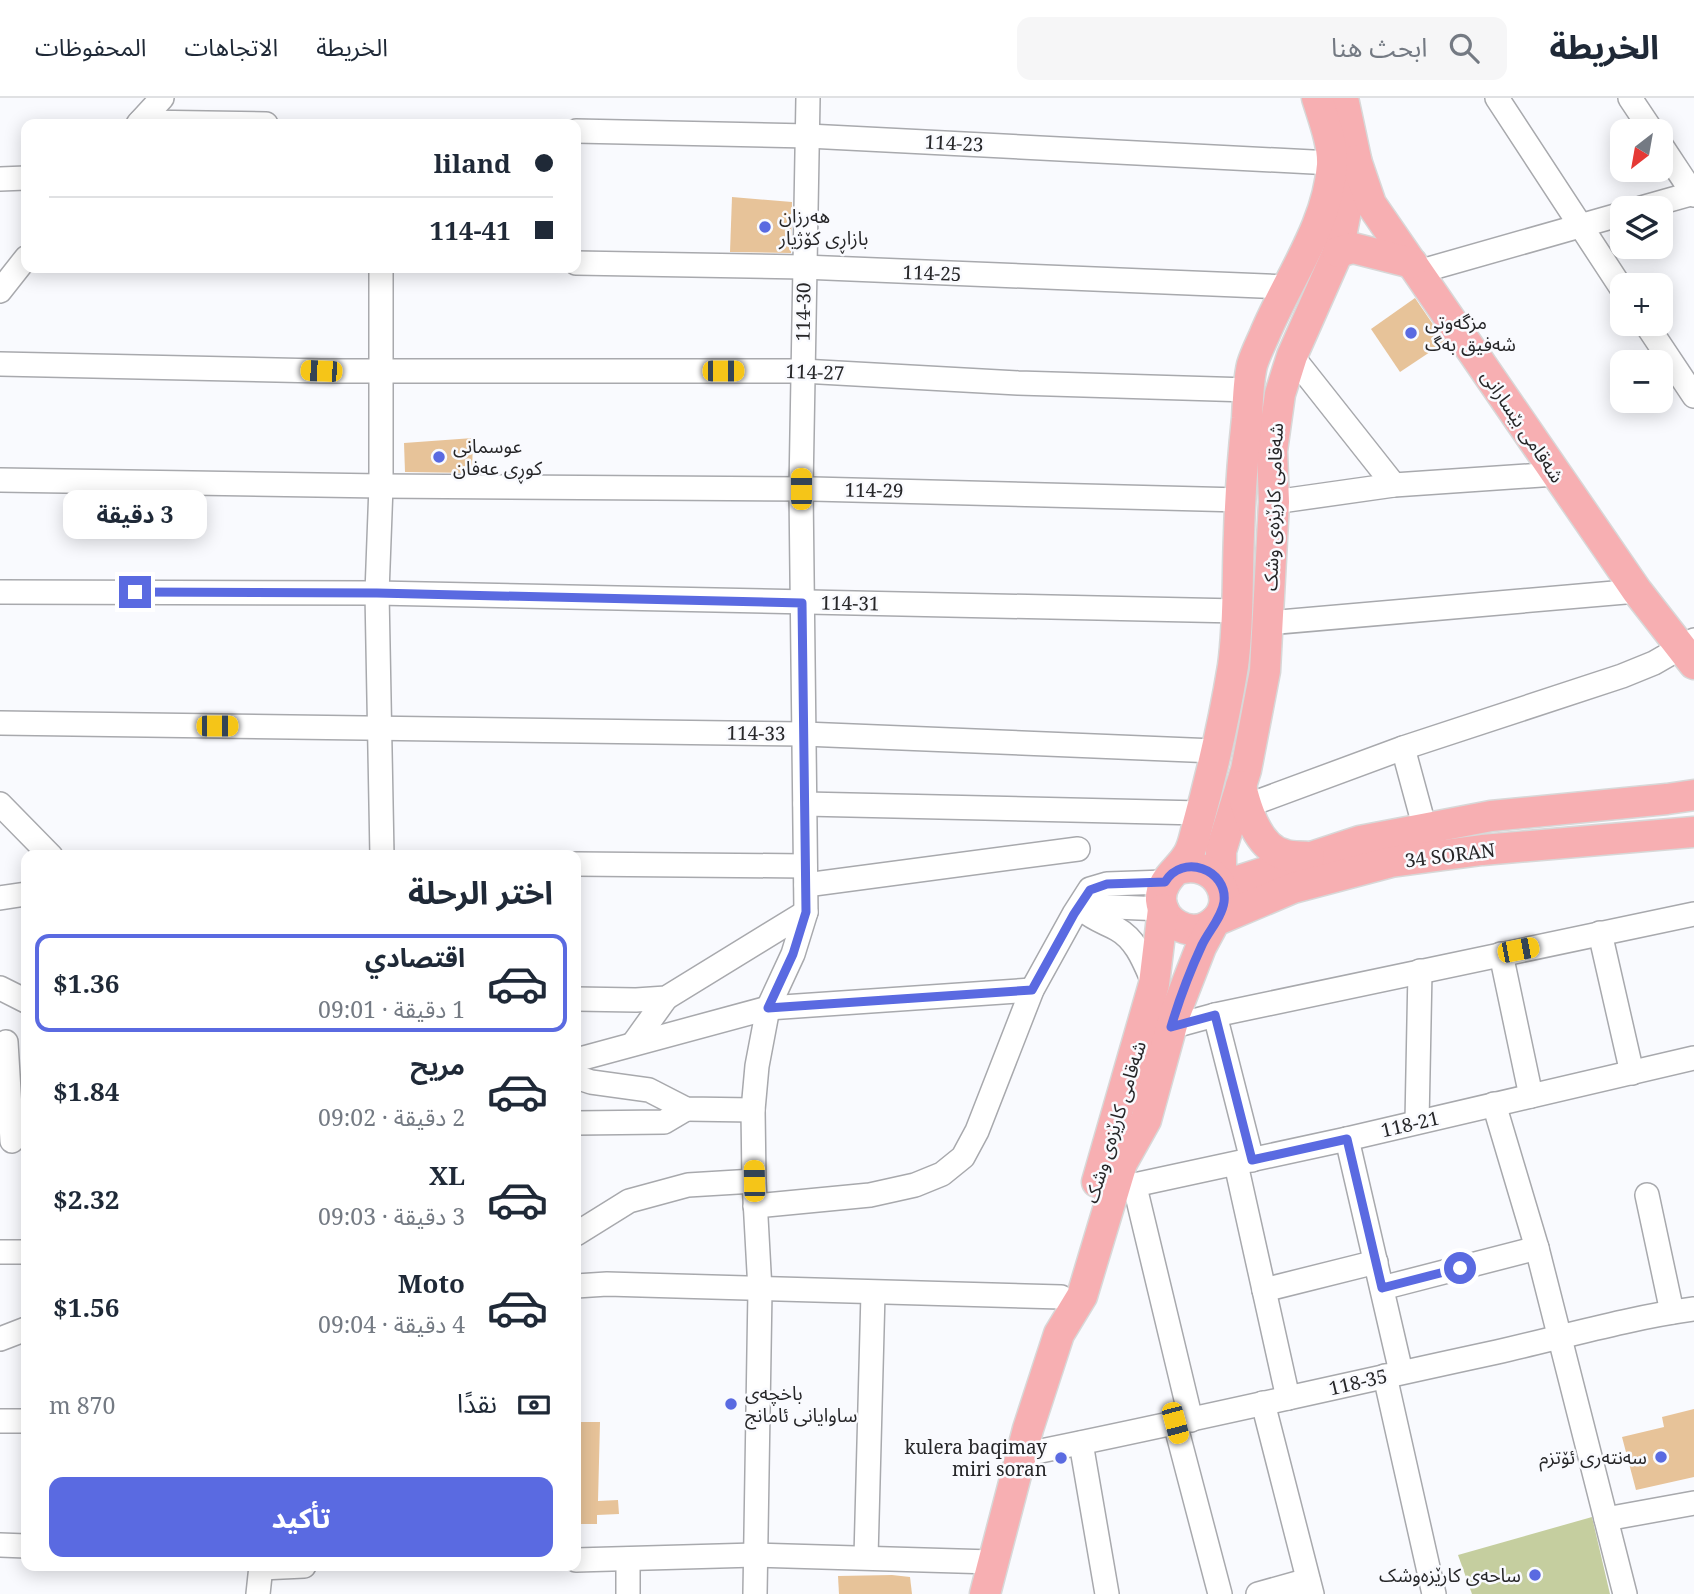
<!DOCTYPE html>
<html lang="ar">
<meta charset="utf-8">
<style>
body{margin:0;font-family:"Noto Serif","Noto Sans Arabic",serif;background:#f6f6f7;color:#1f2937;direction:rtl;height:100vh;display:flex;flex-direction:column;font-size:26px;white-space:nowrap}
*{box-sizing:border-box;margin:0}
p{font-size:23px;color:#747a83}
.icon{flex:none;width:38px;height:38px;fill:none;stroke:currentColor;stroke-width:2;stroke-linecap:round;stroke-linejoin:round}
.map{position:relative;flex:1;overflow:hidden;direction:ltr}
.drawer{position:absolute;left:21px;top:752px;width:560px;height:721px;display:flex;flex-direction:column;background:#fff;border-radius:14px;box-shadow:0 4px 18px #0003;direction:rtl}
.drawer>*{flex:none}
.top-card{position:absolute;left:21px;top:21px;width:560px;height:154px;border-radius:14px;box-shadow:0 4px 18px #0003;direction:rtl;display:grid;align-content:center;height:154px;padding:0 28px;background:#fff}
.needle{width:46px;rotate:211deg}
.tools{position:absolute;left:1610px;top:21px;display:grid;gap:14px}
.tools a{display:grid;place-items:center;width:63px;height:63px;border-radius:14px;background:#fff;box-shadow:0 4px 18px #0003;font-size:35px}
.end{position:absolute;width:32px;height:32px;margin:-16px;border:9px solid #5a6ae1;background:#fff;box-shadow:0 0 0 4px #fff}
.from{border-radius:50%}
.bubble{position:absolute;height:49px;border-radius:14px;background:#fff;box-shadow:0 4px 18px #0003;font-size:23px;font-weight:700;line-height:49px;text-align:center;direction:rtl}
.car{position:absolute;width:21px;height:42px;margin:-21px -10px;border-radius:9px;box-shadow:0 0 5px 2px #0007;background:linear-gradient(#f5c518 24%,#345 0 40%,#f5c518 0 76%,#345 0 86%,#f5c518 0)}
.top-card b{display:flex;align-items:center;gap:24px;height:66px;font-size:26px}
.top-card b+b{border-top:2px solid #e0e1e3}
.top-card i{width:18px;height:18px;background:#1f2937}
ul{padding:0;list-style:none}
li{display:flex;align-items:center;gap:21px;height:98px;margin:0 14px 10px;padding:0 14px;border:4px solid transparent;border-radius:14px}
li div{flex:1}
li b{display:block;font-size:26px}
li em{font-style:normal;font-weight:700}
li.current{border-color:#5a6ae1}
li>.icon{width:63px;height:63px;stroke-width:1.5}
h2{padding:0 28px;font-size:32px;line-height:84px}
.pay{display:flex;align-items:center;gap:18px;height:77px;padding:0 28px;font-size:26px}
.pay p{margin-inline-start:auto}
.button{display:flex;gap:14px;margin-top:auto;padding:14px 28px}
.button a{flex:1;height:80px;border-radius:14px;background:#5a6ae1;color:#fff;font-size:28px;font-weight:700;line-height:80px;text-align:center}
header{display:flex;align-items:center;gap:42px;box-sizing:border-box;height:98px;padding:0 35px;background:#fff;border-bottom:2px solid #e0e1e3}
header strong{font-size:33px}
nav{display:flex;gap:38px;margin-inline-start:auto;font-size:24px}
.search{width:490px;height:63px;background:#f6f6f7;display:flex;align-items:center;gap:18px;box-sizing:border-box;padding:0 24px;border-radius:14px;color:#747a83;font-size:26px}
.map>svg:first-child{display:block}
.green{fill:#c5ce9f}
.building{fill:#e7c399}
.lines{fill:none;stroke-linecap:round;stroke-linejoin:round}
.minor-casing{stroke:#a8a9ad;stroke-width:26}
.major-casing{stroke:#d8d8d8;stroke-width:33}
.minor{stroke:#fff;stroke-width:23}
.major{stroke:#f7afb2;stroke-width:30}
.route{stroke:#5a6ae1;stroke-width:9}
.poi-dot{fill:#5a6ae1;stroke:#f9fafe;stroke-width:2.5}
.labels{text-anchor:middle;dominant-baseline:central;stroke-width:5;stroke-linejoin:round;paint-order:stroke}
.street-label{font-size:19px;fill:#262628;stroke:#f9fafe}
.poi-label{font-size:19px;fill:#262628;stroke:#f9fafe;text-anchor:start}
</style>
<header>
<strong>الخريطة</strong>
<div class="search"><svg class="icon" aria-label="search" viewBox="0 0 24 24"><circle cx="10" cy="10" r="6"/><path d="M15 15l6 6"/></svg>ابحث هنا</div>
<nav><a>الخريطة</a><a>الاتجاهات</a><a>المحفوظات</a></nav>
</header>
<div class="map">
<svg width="1694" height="1496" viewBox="0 0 1694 1496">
<rect width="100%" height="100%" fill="#f9fafe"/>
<polygon class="green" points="1592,1419 1610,1496 1472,1496 1458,1457"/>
<g class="building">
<polygon points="732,99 792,104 791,155 730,154"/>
<polygon points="1415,200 1445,244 1400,274 1371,231"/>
<polygon points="473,340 472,375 405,374 404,345"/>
<polygon points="1694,1311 1694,1379 1636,1392 1622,1339 1664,1329 1662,1319"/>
<polygon points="576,1324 600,1324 598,1403 618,1402 619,1416 597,1417 597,1426 576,1426"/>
<polygon points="892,1477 910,1479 912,1496 839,1496 838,1478"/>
</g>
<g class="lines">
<defs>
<g id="minor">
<polyline points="1497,0 1622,191"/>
<polyline points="1630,0 1652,33"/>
<polyline points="140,24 266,26"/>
<polyline points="138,26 162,0"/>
<polyline points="576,33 808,38 1332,65"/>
<polyline points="1661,47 1694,97"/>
<polyline points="0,81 26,80"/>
<polyline points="1641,110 1694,95"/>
<polyline points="576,165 803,169 1287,189"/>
<polyline points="381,170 381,388 377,495 382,758"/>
<polyline points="1418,174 1622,116"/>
<polyline points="0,193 26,160"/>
<polyline points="1646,226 1694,298"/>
<polyline points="1292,258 1394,387"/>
<polyline points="0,266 321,273 802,273 1018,285 1249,292"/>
<polyline points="0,382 381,388 813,391 1241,402"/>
<polyline points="1274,404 1394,387 1556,376"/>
<polyline points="0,494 377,495 1238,513"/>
<polyline points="1268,525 1637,493"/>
<polyline points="0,625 804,636 1215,653"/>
<polyline points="1403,650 1425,731"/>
<polyline points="0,706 51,758"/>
<polyline points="805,706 1201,715"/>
<polyline points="1246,708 1403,650 1622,578 1654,565 1694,542"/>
<polyline points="576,766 805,768"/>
<polyline points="806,787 1078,751"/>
<polyline points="0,800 26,796"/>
<path d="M1083,812C1095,822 1104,824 1117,831C1137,842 1145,866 1154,886"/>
<polyline points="1077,815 1091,808 1163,811"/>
<polyline points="1600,835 1632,975"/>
<polyline points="1501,856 1531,998"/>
<polyline points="0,890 26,903"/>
<polyline points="576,901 636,902 666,900 806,814"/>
<polyline points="1215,917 1252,1062"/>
<polyline points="1171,929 1215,917 1694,816"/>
<polyline points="6,944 12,1043"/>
<polyline points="633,946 666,900"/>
<polyline points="576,962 768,910 1032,892"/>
<polyline points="576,979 591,984 649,992 686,1011 753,1012"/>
<polyline points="1494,1006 1537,1150 1625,1496"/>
<polyline points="1417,1024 1420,873"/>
<polyline points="576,1025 664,1024 686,1011"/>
<polyline points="1347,1041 1401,1274"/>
<polyline points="1236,1066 1288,1300"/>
<polyline points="1125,1089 1347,1041 1694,960"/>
<polyline points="1135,1089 1191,1322"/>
<polyline points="1647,1097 1672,1214"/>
<polyline points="755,1108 870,1097 915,1087 942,1076 963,1059 977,1033 1032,892 1074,816 1090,791 1107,786 1165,784"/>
<polyline points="576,1136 629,1103 688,1087 754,1083"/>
<polyline points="0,1154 26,1154"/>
<polyline points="576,1188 607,1186 1061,1199"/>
<polyline points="1382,1190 1537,1150"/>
<polyline points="1264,1192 1376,1164"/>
<polyline points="0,1241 26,1231"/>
<polyline points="1385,1278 1434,1496"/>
<polyline points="1263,1305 1312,1496"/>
<polyline points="0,1323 26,1323"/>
<polyline points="1175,1325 1220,1496"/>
<polyline points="1081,1345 1107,1496"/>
<path d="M1021,1357C1181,1325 1339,1288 1497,1254C1563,1239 1628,1220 1694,1211"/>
<polyline points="1606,1421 1694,1405"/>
<polyline points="0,1447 26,1448"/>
<polyline points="866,1459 873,1195"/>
<polyline points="576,1462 755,1457 992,1464"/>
<polyline points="261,1470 304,1468"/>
<polyline points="258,1496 261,1468"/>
<polyline points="628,1496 628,1461"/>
<polyline points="755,1496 760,1192 754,1083 753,1012 757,968 768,910 793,856 806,814 801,391 808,0"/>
<polyline points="1258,1496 1308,1482"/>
</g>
<g id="major">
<polyline points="1343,0 1356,61 1338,154 1292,258 1280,296 1272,353 1274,404 1265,573 1246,672 1221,753 1221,786 1241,782 1360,743 1491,718 1667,701 1694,697"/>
<polyline points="1356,62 1371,106 1637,493 1694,566"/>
<polyline points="1338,154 1353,150 1412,165"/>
<path d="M1241,688C1247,713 1258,751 1286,757C1293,759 1302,758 1309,759"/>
<path d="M1176,772C1217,757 1243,808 1208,828C1188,839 1163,824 1161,802C1160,782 1178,773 1187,758C1192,751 1194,741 1196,733C1211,679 1224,623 1233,568C1239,524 1237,480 1239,436C1240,397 1243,358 1247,320C1248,303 1248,284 1252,267C1255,257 1260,247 1264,238C1287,182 1328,128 1332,67C1333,45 1323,20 1317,0"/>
<polyline points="1097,1084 1154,886 1163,811"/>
<polyline points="985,1496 1028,1331 1059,1236 1082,1198 1122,1065 1146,1022 1175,916 1201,849 1215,823 1293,790 1391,764 1482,752 1694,734"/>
</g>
</defs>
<use href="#minor" class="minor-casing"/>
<use href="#major" class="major-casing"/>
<use href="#minor" class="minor"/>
<use href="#major" class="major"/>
</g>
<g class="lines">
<path class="route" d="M135,494L377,495L802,505L806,814L793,856L768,910L1032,892L1074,816L1090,792L1107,786L1165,784C1182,755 1228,771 1224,804C1222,819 1208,834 1202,847C1190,873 1179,902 1171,929L1215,917L1252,1062L1347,1041L1382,1190L1460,1170"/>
</g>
<g class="poi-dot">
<circle cx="765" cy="129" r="7"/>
<circle cx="1411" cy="235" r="7"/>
<circle cx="439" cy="359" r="7"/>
<circle cx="731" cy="1306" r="7"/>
<circle cx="1661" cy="1359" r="7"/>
<circle cx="1061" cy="1360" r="7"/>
<circle cx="1535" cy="1477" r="7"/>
</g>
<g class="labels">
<g class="street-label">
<text transform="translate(954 45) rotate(3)">114-23</text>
<text transform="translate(932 175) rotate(2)">114-25</text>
<text transform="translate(803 214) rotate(-89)">114-30</text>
<text transform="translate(815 274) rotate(2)">114-27</text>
<text transform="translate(1523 328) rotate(56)">شەقامی بێسارانی</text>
<text transform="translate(874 392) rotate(1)">114-29</text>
<text transform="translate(1273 409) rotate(-88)">شەقامی کارێزەی وشک</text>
<text transform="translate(850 505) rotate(1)">114-31</text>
<text transform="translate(756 635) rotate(1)">114-33</text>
<text transform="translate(1450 757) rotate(-7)">34 SORAN</text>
<text transform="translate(1115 1024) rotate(-73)">شەقامی کارێزەی وشک</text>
<text transform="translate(1410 1026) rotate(-13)">118-21</text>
<text transform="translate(1358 1284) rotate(-13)">118-35</text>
</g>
<g class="poi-label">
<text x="779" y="118">ھەرزان<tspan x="779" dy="22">بازاڕی کۆژیار</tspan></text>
<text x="1425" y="224">مزگەوتی<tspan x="1425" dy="22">شەفیق بەگ</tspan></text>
<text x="453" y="348">عوسمانی<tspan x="453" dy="22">کوڕی عەفان</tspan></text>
<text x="745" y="1295">باخچەی<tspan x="745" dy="22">ساوایانی ئامانج</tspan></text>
<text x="1047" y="1349" text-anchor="end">kulera baqimay<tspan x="1047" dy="22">miri soran</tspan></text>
<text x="1647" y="1359" text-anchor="end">سەنتەری ئۆتزم</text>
<text x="1521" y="1477" text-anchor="end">ساحه‌ی کارێزه‌وشک</text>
</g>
</g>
</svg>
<div class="tools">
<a><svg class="needle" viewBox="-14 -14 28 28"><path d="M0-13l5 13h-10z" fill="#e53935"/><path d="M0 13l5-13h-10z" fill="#747a83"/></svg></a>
<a><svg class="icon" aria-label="layers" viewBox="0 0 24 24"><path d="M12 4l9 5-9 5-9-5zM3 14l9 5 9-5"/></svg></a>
<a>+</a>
<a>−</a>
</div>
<i class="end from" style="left:1460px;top:1170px"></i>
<i class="end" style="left:135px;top:494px"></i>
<div class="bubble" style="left:63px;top:392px;width:144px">3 دقيقة</div>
<i class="car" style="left:321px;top:273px;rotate:272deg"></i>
<i class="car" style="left:723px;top:273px;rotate:90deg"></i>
<i class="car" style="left:801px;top:391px;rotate:0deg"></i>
<i class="car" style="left:217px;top:628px;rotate:90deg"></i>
<i class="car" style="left:1518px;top:852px;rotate:79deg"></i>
<i class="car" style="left:754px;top:1083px;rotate:359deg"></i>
<i class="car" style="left:1175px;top:1325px;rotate:165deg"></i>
<div class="top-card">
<b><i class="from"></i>liland</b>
<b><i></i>114-41</b>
</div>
<section class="drawer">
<h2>اختر الرحلة</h2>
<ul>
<li class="current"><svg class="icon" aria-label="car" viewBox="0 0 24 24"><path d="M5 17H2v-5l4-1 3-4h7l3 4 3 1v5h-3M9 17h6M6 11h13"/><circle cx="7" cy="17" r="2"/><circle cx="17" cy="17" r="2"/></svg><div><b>اقتصادي</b><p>1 دقيقة · 09:01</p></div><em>$1.36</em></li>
<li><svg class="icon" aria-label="car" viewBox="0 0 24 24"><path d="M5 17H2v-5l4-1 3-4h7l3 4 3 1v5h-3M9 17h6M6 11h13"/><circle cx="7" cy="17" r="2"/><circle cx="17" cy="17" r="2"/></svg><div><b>مريح</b><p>2 دقيقة · 09:02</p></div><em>$1.84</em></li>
<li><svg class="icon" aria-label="car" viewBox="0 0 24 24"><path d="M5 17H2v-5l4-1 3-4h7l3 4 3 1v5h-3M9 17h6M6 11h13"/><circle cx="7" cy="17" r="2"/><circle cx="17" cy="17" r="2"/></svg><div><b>XL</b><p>3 دقيقة · 09:03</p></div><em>$2.32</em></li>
<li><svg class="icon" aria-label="car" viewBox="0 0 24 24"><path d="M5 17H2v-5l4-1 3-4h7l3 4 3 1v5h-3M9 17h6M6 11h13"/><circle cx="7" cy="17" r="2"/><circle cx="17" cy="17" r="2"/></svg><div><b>Moto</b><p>4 دقيقة · 09:04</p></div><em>$1.56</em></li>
</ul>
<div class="pay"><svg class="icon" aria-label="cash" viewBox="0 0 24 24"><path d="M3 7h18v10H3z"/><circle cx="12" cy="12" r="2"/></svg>نقدًا<p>870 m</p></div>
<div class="button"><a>تأكيد</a></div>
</section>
</div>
